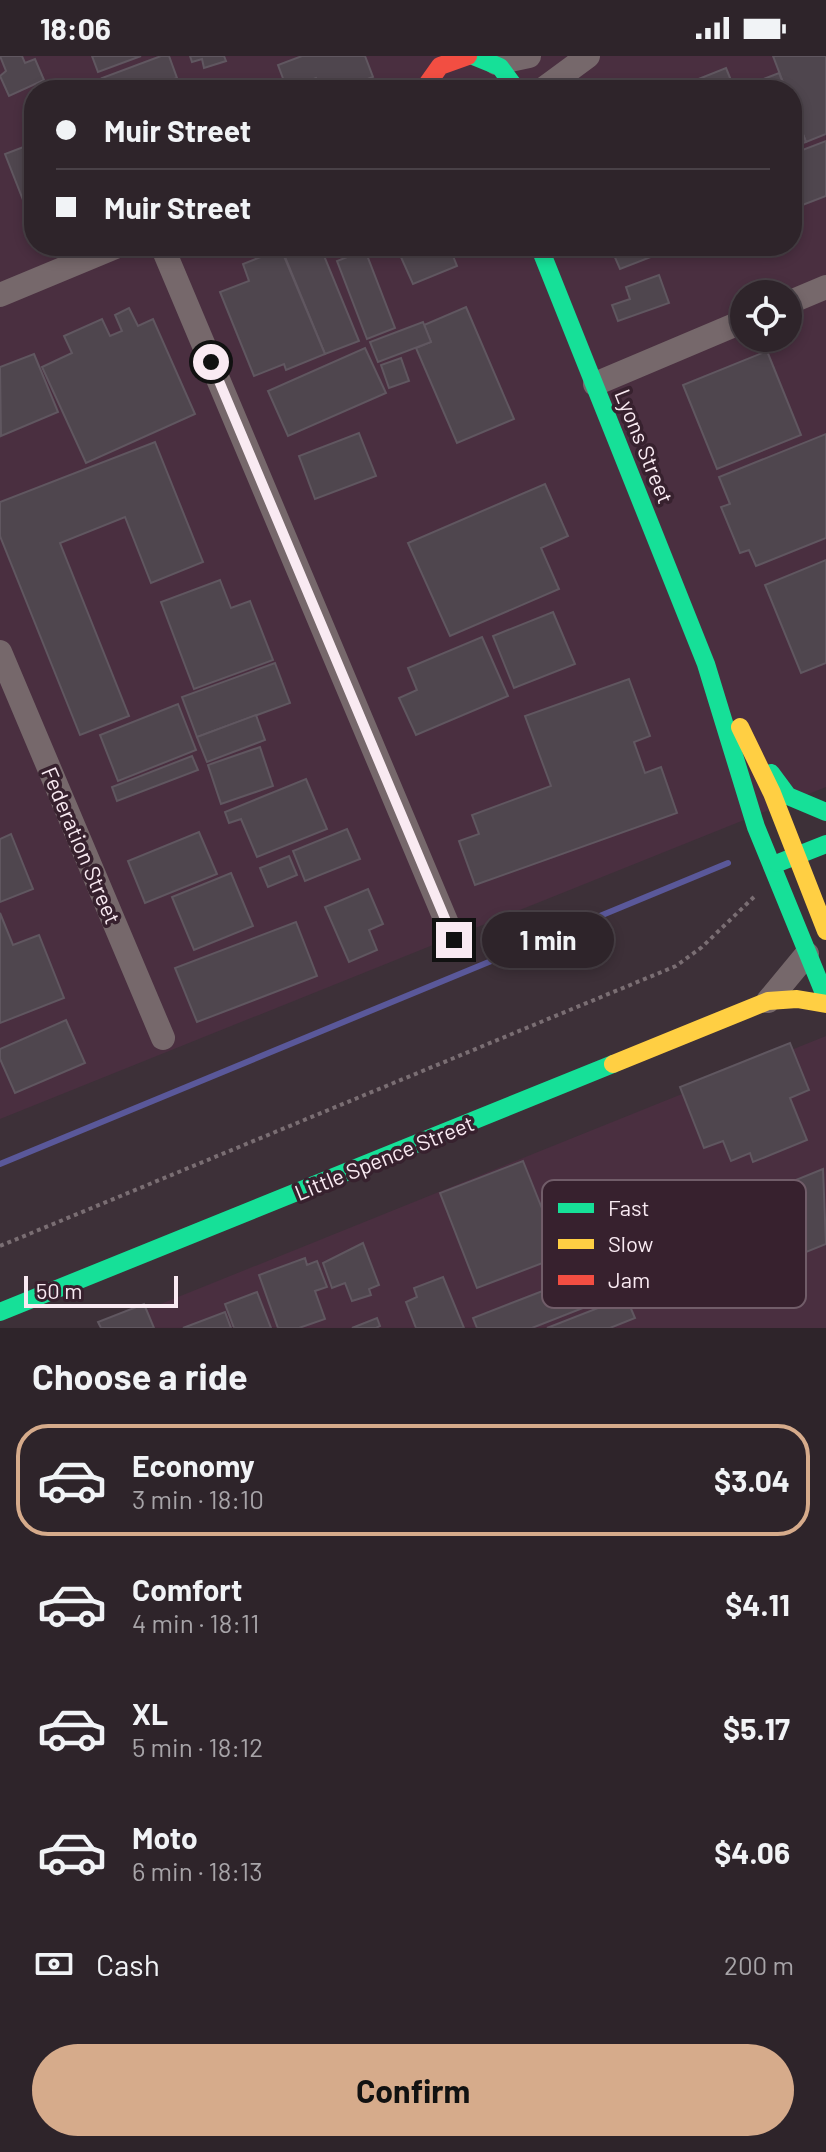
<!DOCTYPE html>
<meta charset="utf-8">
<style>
body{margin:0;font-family:Barlow,sans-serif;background:#362c32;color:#f1f3f6;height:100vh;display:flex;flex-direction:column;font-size:30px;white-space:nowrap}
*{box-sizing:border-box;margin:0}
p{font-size:26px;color:#a7a4a8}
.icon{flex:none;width:44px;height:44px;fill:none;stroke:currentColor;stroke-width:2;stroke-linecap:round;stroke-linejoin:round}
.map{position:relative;height:1272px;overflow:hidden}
.details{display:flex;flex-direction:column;background:#2e242a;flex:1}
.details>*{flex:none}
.banner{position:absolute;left:24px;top:24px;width:778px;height:176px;border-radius:32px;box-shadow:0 4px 12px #0003,0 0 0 2px #494147;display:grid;align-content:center;height:176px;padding:0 32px;background:#2e242a}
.controls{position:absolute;left:730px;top:224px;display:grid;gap:16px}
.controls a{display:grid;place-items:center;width:72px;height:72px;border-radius:50%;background:#2e242a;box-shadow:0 4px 12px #0003,0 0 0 2px #494147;font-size:40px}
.scale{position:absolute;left:24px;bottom:20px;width:154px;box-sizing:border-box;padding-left:8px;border:4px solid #f9eaf2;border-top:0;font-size:22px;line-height:28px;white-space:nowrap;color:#f9eaf2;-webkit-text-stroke:6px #37212e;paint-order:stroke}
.end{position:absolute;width:36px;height:36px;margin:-18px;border:10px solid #f9eaf2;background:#111;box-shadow:0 0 0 4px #111}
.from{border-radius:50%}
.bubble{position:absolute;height:56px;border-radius:28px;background:#2e242a;box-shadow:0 4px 12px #0003,0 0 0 2px #494147;font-size:26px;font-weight:700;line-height:56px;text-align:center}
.banner b{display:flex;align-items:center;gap:28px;height:76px;font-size:30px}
.banner b+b{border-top:2px solid #494147}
.banner i{width:20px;height:20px;background:#f1f3f6}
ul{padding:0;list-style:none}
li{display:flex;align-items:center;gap:24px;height:112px;margin:0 16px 12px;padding:0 16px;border:4px solid transparent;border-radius:32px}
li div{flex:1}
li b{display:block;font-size:30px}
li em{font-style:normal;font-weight:700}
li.on{border-color:#d6ab8b}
li>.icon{width:72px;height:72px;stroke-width:1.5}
h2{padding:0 32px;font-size:36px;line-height:96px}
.pay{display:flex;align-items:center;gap:20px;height:88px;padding:0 32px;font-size:30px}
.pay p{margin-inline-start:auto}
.action{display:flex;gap:16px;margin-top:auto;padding:16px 32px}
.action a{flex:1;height:92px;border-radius:48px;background:#d6ab8b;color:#111;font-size:32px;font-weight:700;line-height:92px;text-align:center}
.status{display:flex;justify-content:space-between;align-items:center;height:56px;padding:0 40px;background:#2e242a;direction:ltr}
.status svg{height:22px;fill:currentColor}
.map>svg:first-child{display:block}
.built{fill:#4a2f40;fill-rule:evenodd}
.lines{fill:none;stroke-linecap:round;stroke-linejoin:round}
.stream{stroke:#5a589a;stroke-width:6}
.building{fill:#4f464e;stroke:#605760;stroke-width:2}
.path{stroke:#7a6e73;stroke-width:4;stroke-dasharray:4 4;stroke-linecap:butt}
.street{stroke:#76686b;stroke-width:24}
.fast{stroke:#16e098;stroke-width:18}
.slow{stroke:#ffcf43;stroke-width:18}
.jam{stroke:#f24e42;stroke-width:18}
.route{stroke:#f9eaf2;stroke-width:10}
.labels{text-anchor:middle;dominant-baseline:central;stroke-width:7;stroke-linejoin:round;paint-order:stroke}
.street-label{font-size:22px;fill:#f9eaf2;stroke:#37212e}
.key{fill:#37212e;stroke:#715d69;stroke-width:2}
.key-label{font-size:22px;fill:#f9eaf2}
</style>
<div class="status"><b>18:06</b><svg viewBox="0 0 49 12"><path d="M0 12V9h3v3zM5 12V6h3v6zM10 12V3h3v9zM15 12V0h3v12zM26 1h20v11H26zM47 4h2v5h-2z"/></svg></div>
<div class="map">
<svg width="826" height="1272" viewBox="0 0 826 1272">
<rect width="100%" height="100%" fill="#3d3038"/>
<g class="built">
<path d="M0,0H826V731L0,1063ZM34,34H792V190H34ZM744,238H788V282H744Z"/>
<polygon points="826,980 826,1272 101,1272"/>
</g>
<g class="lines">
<polyline class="stream" points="0,1108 728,807"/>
</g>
<g class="building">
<polygon points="0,0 22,0 25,7 35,3 44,24 9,40 0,20 6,15"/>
<polygon points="92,0 141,0 98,16"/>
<polygon points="161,0 169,0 177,22 145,34 107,34 102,22"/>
<polygon points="190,0 224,0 226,5 204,12 202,3 192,6"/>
<polygon points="302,0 365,0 373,21 337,34 321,34 316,22 287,33 278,9"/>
<polygon points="773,0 826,0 826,78 806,86 792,50 792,34 786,34"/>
<polygon points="726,12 735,34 671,34"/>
<polygon points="779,17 786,34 759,34 756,26"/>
<polygon points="100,23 104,34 69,34"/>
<polygon points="792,50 806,86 792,91"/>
<polygon points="826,85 826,140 792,153 792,98"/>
<polygon points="34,87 34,145 25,149 5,98"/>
<polygon points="312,190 320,190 359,285 325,298 285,201"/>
<polygon points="396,190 449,190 457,210 413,228"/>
<polygon points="610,190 679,190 620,213"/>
<polygon points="281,193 325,298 286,314 284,308 254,320 220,236 249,225 243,208"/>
<polygon points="365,194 395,272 367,283 337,205"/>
<polygon points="659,219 669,247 618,265 612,249 630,243 626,231"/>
<polygon points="466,251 514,363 457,387 416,292 431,286 424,269"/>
<polygon points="129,252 138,270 153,263 195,358 86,407 42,311 72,297 64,280 102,263 110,280 122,275 115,259"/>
<polygon points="423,266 431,286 378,306 370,286"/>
<polygon points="365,292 386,337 288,380 268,335"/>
<polygon points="767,295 801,379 717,413 683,329"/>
<polygon points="34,298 58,356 1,380 0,311"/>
<polygon points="401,302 409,325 389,332 381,309"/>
<polygon points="359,377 376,420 315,443 299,400"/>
<polygon points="826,378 826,482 756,510 749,494 740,497 721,451 730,448 719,421"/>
<polygon points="155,386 203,506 151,527 125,461 60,487 129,660 80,679 0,480 0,446"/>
<polygon points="545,428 568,480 541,492 559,533 450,580 408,487"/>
<polygon points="826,504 826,607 801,617 765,529"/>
<polygon points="220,524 231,552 250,545 273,604 194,633 161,546"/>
<polygon points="553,556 575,608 514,632 493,580"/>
<polygon points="482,581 508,640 416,679 399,642 417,634 408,612"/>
<polygon points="275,607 290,647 197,681 182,641"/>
<polygon points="629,623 650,680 634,686 645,717 661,711 677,757 475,829 459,785 479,778 472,759 551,730 525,660"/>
<polygon points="178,648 196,694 118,725 100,679"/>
<polygon points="256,659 265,684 207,706 197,681"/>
<polygon points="260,691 273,730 221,748 208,709"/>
<polygon points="192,700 198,714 117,745 112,731"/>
<polygon points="306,723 327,773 257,801 241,763 229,767 225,756"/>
<polygon points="347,773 360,803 305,825 293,795"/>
<polygon points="199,776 217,818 145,847 128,805"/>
<polygon points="11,778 33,833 0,846 0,783"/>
<polygon points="289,800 297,819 268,831 260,812"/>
<polygon points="231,817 253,870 194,894 172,841"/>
<polygon points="368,833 383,868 369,874 377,894 349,906 325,851"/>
<polygon points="0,857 13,889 39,879 64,942 0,967"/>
<polygon points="296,866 317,920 197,966 175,912"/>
<polygon points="66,964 85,1007 15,1037 0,1003 0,993"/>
<polygon points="790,987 809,1034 790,1042 807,1084 753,1106 750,1097 731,1105 723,1085 704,1092 680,1031"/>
<polygon points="523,1105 561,1200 477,1232 440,1137"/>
<polygon points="823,1113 826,1188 754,1217 727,1152"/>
<polygon points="363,1187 379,1229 369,1233 371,1239 352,1245 345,1227 332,1232 323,1207"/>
<polygon points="305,1202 307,1209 317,1205 327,1231 315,1235 325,1263 299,1272 278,1272 259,1219"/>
<polygon points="443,1221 464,1272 416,1272 406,1246 417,1241 414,1232"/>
<polygon points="571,1224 583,1252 532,1272 477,1272 473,1262"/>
<polygon points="257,1236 271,1272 234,1272 225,1248"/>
<polygon points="626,1241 635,1262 610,1272 547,1272"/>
<polygon points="144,1248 154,1272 101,1272 98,1266"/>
<polygon points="225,1256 231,1272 183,1272"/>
<polygon points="377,1262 380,1270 376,1272 352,1272"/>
</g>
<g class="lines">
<polyline class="path" points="0,1190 676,910 702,891 755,840"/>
<g class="street">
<polyline points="496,7 529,0"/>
<polyline points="542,34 588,0"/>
<polyline points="162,190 454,884"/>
<polyline points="0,239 118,190"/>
<polyline points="788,247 826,231"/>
<polyline points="595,328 744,265"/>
<polyline points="0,596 163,982"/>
<polyline points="768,945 807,898"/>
</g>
<g class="fast">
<polyline points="473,0 500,11 517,34"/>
<polyline points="539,190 706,608 756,771 826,942"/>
<polyline points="771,717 788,740 826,756"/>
<polyline points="778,807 826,788"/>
<polyline points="0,1256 613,1008"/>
</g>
<g class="slow">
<polyline points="740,671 772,737 826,875"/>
<polyline points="613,1008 768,945 797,943 826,948"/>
</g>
<polyline class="jam" points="423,34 440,10 468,0"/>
</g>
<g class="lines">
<polyline class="route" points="211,306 454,884"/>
</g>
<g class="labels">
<g class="street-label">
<text transform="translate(645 390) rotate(68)">Lyons Street</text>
<text transform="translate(82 789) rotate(67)">Federation Street</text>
<text transform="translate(384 1101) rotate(-22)">Little Spence Street</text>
</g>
</g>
<rect x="542" y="1124" width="264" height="128" rx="12" class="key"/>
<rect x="558" y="1147" width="36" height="10" fill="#16e098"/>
<rect x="558" y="1183" width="36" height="10" fill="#ffcf43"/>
<rect x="558" y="1219" width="36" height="10" fill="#f24e42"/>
<g class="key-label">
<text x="608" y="1160">Fast</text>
<text x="608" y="1196">Slow</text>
<text x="608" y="1232">Jam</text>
</g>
</svg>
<div class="controls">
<a><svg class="icon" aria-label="locate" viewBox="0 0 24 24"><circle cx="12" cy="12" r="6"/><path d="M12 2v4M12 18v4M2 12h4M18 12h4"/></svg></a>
</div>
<div class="scale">50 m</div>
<i class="end from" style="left:211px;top:306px"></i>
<i class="end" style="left:454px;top:884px"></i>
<div class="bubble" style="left:482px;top:856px;width:132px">1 min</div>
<div class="banner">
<b><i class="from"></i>Muir Street</b>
<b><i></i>Muir Street</b>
</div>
</div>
<section class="details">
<h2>Choose a ride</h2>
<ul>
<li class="on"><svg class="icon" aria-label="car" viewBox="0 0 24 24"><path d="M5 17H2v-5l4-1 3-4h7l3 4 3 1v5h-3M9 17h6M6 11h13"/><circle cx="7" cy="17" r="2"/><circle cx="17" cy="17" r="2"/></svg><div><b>Economy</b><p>3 min · 18:10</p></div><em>$3.04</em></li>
<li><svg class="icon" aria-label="car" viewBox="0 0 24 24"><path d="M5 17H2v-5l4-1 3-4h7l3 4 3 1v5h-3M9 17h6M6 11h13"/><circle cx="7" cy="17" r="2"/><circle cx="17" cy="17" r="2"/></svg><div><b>Comfort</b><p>4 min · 18:11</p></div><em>$4.11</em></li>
<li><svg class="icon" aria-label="car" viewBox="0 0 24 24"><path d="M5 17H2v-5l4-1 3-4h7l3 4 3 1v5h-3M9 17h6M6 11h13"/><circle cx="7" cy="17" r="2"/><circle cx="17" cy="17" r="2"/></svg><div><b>XL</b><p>5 min · 18:12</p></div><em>$5.17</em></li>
<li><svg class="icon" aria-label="car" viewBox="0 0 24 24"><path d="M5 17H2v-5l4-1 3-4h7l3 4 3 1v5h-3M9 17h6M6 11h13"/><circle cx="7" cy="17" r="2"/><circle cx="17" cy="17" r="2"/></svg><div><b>Moto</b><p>6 min · 18:13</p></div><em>$4.06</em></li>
</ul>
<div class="pay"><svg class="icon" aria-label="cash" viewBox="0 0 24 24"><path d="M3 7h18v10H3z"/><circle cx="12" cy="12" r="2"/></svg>Cash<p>200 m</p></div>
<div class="action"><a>Confirm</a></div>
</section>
